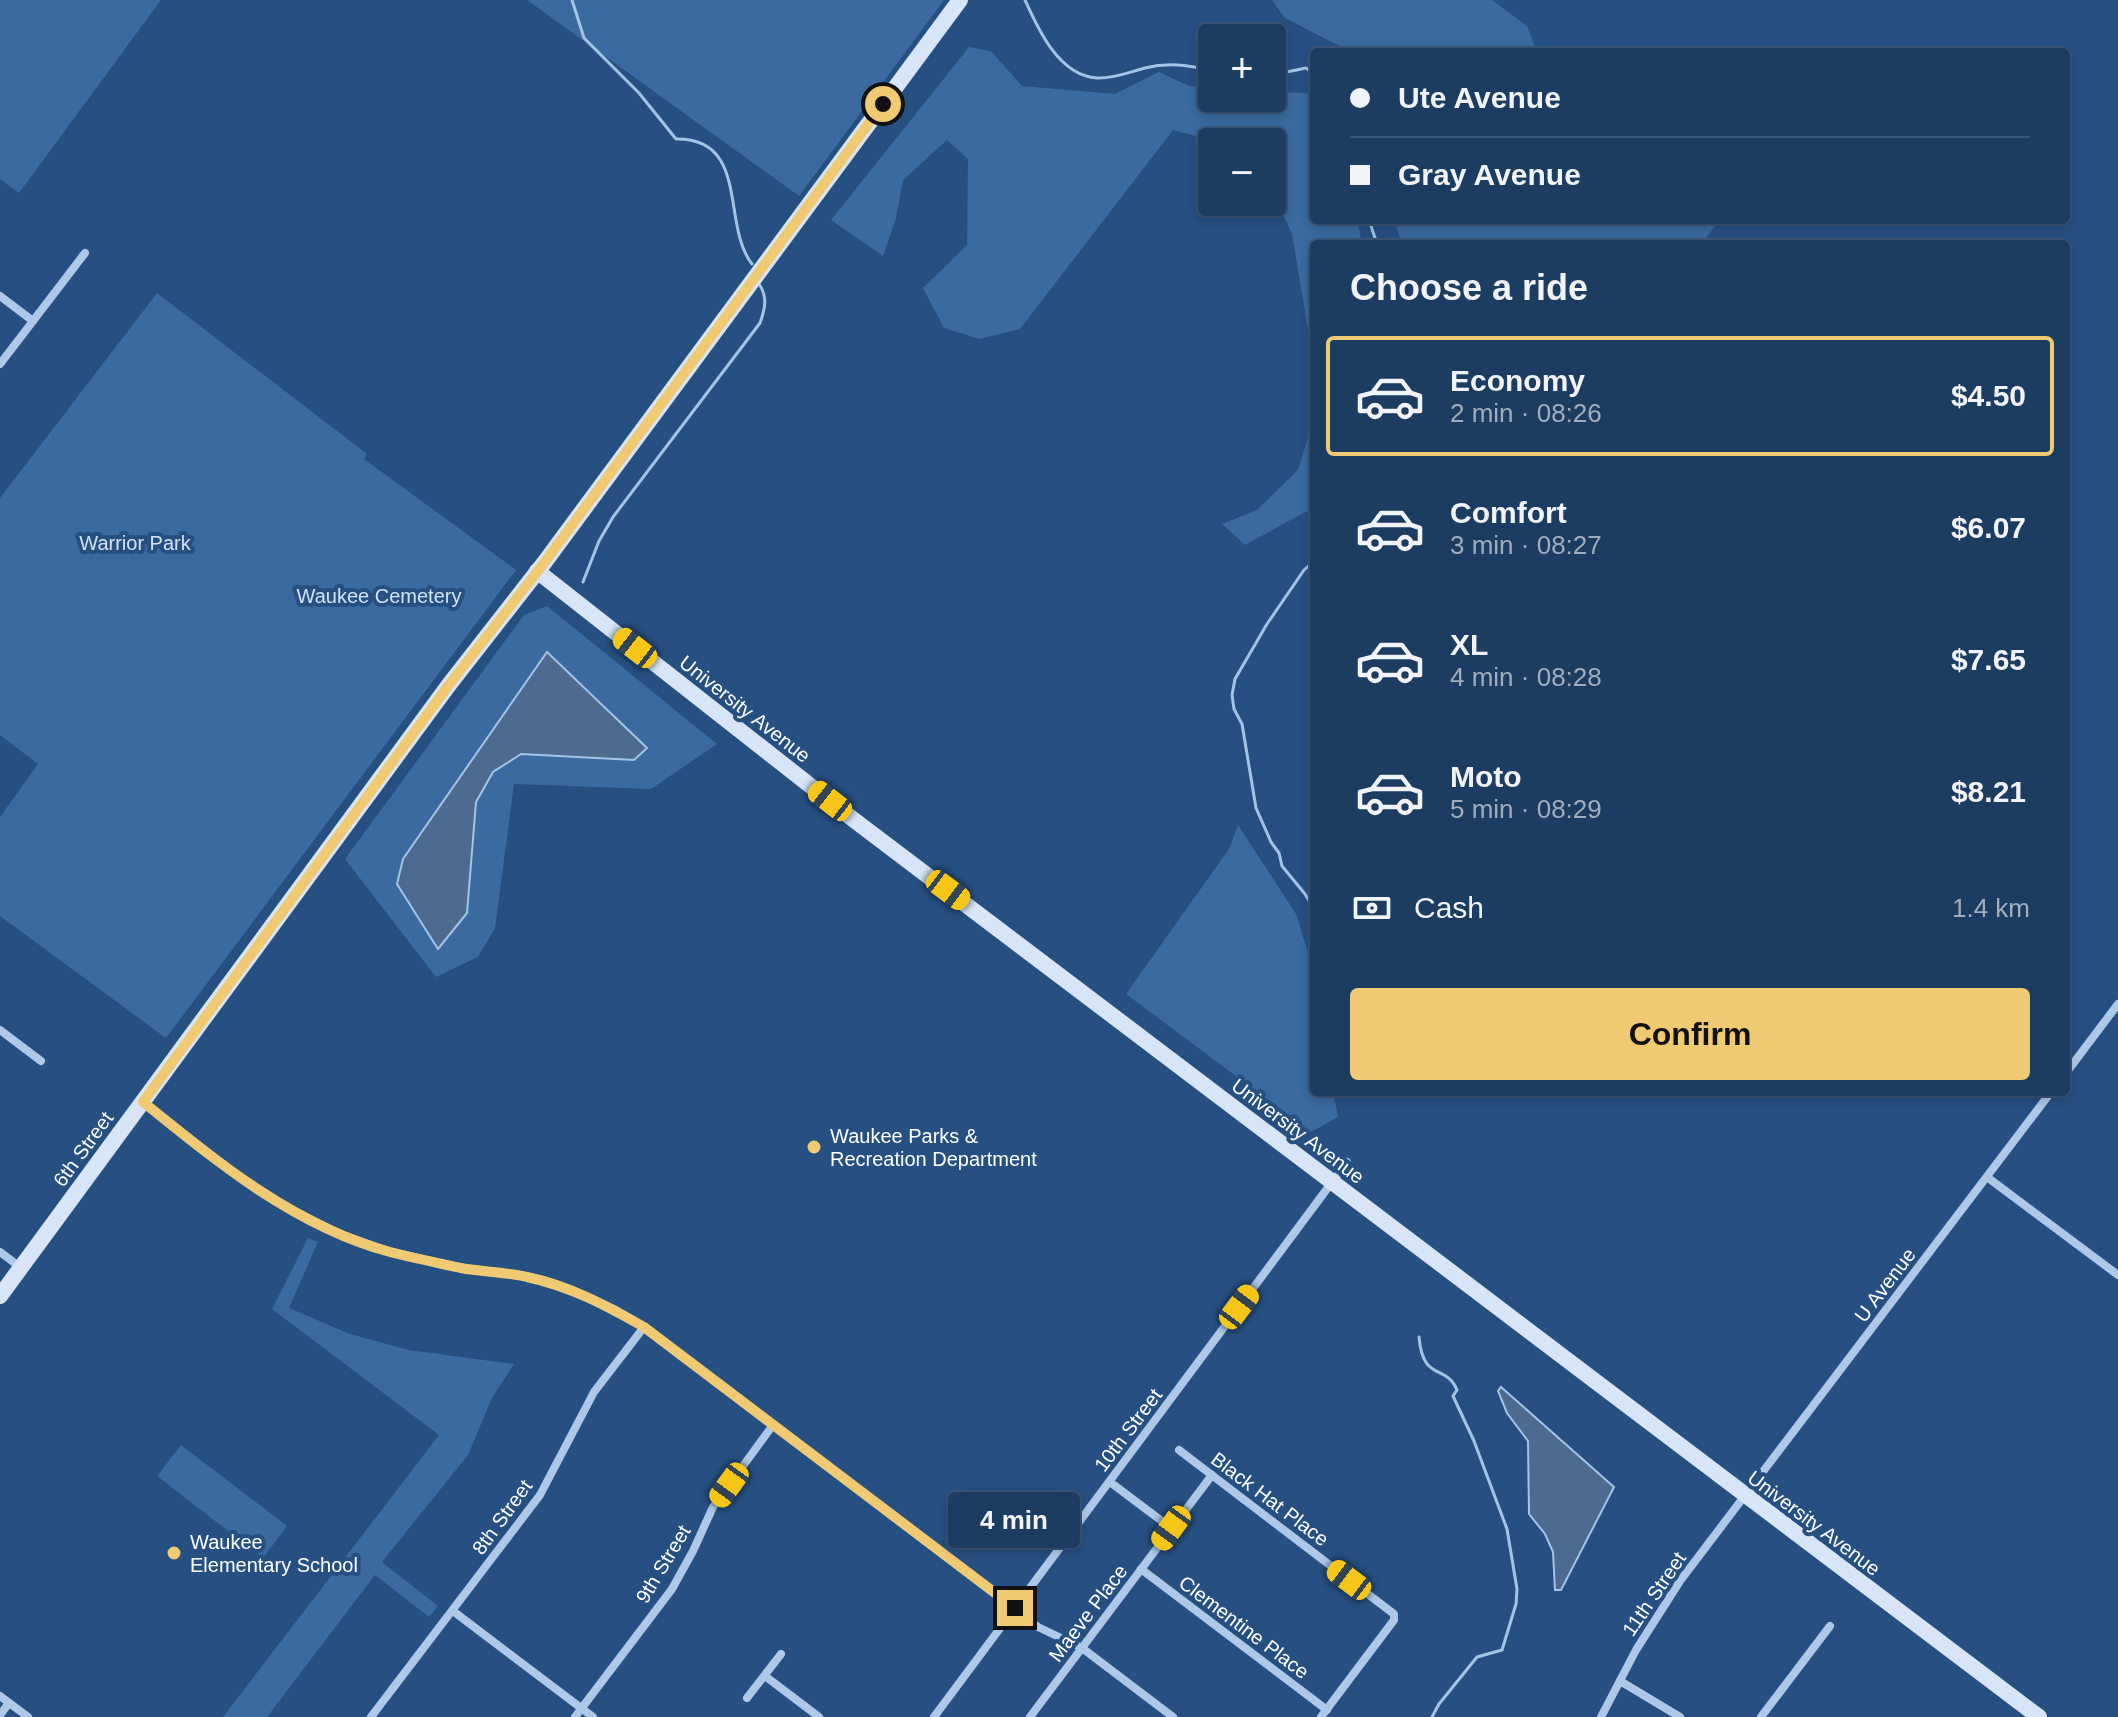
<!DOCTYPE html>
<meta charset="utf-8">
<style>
body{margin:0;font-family:Arial,sans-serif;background:#254368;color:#f1f3f6;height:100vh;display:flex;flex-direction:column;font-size:30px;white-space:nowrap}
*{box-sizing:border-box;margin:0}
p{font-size:26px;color:#a0adbe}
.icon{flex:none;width:44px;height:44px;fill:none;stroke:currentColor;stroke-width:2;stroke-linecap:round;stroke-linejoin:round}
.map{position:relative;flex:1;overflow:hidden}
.sheet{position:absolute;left:1310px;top:240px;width:760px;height:856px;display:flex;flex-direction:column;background:#1c3c62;border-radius:8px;box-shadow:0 4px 12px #0003,0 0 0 2px #3a5677}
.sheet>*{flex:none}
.hud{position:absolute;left:1310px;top:48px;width:760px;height:176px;border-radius:8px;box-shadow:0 4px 12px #0003,0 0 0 2px #3a5677;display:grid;align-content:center;height:176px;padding:0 40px;background:#1c3c62}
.controls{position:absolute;left:1198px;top:24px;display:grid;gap:16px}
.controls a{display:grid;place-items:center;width:88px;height:88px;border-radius:8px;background:#1c3c62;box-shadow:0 4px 12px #0003,0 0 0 2px #3a5677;font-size:40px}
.end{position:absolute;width:36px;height:36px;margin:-18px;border:10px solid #f0c973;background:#111;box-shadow:0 0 0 4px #111}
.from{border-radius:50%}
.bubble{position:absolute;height:56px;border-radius:8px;background:#1c3c62;box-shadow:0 4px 12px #0003,0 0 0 2px #3a5677;font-size:26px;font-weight:600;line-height:56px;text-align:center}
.car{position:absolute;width:24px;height:48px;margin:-24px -12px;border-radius:10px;box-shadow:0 0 6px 2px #0007;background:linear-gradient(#f5c518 24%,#345 0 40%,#f5c518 0 76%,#345 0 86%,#f5c518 0)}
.hud b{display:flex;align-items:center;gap:28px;height:76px;font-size:30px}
.hud b+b{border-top:2px solid #3a5677}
.hud i{width:20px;height:20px;background:#f1f3f6}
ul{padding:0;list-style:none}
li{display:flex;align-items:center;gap:24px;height:120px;margin:0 16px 12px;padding:0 24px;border:4px solid transparent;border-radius:8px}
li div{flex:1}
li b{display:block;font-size:30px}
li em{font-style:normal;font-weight:600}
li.active{border-color:#f0c973}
li>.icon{width:72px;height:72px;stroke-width:1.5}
h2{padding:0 40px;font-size:36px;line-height:96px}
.pay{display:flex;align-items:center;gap:20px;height:88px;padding:0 40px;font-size:30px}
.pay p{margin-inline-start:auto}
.action{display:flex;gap:16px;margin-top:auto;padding:16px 40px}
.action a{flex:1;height:92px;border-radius:8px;background:#f0c973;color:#111;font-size:32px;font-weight:600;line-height:92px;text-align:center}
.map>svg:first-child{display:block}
.green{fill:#3a6a9f}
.water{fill:#4c6b8e;stroke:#a2c4e7;stroke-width:2}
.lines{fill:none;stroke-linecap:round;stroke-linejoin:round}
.stream{stroke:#a2c4e7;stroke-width:3}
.street{stroke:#aec9e7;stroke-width:8}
.secondary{stroke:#d7e5f6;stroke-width:16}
.route{stroke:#f0c973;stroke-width:10}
.poi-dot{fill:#f0c973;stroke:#265082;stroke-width:3}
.labels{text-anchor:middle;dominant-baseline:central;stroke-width:8;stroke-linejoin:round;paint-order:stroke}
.park-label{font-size:20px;fill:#d1e2f5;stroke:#265082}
.street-label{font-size:20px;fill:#fff;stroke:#265082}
.poi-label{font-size:20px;fill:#fff;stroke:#265082;text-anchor:start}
</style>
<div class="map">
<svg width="2118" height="1717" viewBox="0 0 2118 1717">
<rect width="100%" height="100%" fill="#265082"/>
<g class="green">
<polygon points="0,0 161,0 19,193 0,179"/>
<polygon points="527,0 944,0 799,196"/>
<polygon points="1272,0 1492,0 1527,26 1537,52 1351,52 1285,18"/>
<polygon points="969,47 991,51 1022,86 1115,94 1159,72 1189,86 1212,88 1212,98 1272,98 1272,91 1314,94 1314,220 1357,220 1362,244 1314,244 1314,366 1292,234 1272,189 1272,142 1212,142 1212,146 1200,137 1173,130 1020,329 979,339 944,328 923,288 967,245 968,159 947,140 903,180 896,218 883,256 831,220"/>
<polygon points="1394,220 1720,220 1701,244 1402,244"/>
<polygon points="157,293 367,454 364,459 516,570 166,1038 0,916 0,817 38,764 0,735 0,498"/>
<polygon points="1314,419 1314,512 1305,512 1245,545 1222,524 1257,510 1298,470"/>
<polygon points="547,606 717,744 651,789 514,784 495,928 478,957 436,977 345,859 524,615"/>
<polygon points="1238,825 1296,914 1314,972 1314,1092 1333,1092 1338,1117 1311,1132 1126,994 1229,849"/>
<polygon points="308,1238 318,1242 289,1308 350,1334 409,1350 514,1364 492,1398 468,1455 382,1562 438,1606 429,1617 375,1575 267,1717 223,1717 439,1435 272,1309"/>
<polygon points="181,1445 287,1526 263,1558 157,1476"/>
</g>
<g class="water">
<polygon points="547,652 647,748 634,760 521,754 493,772 476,802 467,913 438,949 397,884 403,859"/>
<polygon points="1501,1387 1614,1487 1561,1590 1555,1590 1553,1552 1545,1534 1529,1514 1528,1441 1507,1413 1498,1391"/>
</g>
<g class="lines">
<g class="stream">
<path d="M572,0L584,38L639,93L676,139C750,138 721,225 752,264"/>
<path d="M1025,0C1038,29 1059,76 1097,78C1112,79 1130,72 1145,68C1168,62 1189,65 1212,71"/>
<polyline points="1272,75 1306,68 1314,74"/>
<polyline points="1369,220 1377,244"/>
<polyline points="1314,561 1304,570 1267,624 1235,679 1232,695 1234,709 1242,724 1256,808 1271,842 1279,853 1282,866 1305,894 1314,909"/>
<path d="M583,582L599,541L613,517L760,323C765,309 768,297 759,284"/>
<path d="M1419,1337C1423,1383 1446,1363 1457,1390L1453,1396L1474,1441L1507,1529L1517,1589L1516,1604L1502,1650L1477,1657L1439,1704L1432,1717"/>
</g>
<g class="street">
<polyline points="0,296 33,321"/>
<polyline points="0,364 85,253"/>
<polyline points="0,1030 41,1061"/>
<polyline points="2066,1073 2118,1004"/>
<polyline points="143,1102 233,1172 279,1203 340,1234 388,1251 462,1268 529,1277 584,1295 614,1309 644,1327 773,1425 1038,1627 1082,1648 1173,1717"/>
<polyline points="1987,1177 2118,1275"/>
<polyline points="0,1252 20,1267"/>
<polyline points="1179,1450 1394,1614 1394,1620 1321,1717"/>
<polyline points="1110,1482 1171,1528"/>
<polyline points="1141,1569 1327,1710"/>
<polyline points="453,1611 593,1717"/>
<polyline points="765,1676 819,1717"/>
<polyline points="1620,1681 1680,1717"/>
<polyline points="0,1696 28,1717"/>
<polyline points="747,1698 781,1654"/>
<polyline points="0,1715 9,1703"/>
<polyline points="371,1717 540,1495 594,1392 644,1327"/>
<polyline points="575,1717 672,1589 693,1551 713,1507 773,1425"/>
<polyline points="934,1717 1347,1162"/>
<polyline points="1030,1717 1212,1475"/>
<polyline points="1601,1717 1636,1650 1680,1581 2051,1092"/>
<polyline points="1761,1717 1830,1626"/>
</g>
<g class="secondary">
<polyline points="537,571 854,820 2039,1717"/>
<polyline points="0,1296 448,686 544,563 960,0"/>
</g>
</g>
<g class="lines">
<path class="route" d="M883,104L544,563L448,686L143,1102C217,1162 296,1227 390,1252C413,1258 438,1263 461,1268C483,1272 506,1272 527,1277C570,1286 607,1306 644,1327L1015,1608"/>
</g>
<g class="poi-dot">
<circle cx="814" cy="1147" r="8"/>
<circle cx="174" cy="1553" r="8"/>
</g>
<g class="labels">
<g class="park-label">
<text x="135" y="543">Warrior Park</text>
<text x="379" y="596">Waukee Cemetery</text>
</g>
<g class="street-label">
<text transform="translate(745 709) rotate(38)">University Avenue</text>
<text transform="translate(1298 1131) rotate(37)">University Avenue</text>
<text transform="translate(83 1149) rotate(-54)">6th Street</text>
<text transform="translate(1885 1285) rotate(-53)">U Avenue</text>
<text transform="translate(1128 1430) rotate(-53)">10th Street</text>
<text transform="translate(1270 1499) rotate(37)">Black Hat Place</text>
<text transform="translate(502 1517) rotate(-54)">8th Street</text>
<text transform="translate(1814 1523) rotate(37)">University Avenue</text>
<text transform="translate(663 1564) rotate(-59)">9th Street</text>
<text transform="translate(1654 1594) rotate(-56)">11th Street</text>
<text transform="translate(1088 1613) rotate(-53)">Maeve Place</text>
<text transform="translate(1244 1627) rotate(37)">Clementine Place</text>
</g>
<g class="poi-label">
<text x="830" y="1136">Waukee Parks &amp;<tspan x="830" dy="23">Recreation Department</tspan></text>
<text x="190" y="1542">Waukee<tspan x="190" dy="23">Elementary School</tspan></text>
</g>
</g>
</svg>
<div class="controls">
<a>+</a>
<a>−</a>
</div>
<i class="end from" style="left:883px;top:104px"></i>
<i class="end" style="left:1015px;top:1608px"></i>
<div class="bubble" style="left:948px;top:1492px;width:132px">4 min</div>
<i class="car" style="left:635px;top:648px;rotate:308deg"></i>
<i class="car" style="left:830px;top:801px;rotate:308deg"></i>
<i class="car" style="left:948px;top:890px;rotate:127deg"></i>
<i class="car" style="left:1239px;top:1307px;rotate:37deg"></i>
<i class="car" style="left:729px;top:1485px;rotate:216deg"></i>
<i class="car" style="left:1171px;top:1528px;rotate:216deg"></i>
<i class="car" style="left:1349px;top:1580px;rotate:307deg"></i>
<div class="hud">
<b><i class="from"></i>Ute Avenue</b>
<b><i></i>Gray Avenue</b>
</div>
<section class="sheet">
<h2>Choose a ride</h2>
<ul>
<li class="active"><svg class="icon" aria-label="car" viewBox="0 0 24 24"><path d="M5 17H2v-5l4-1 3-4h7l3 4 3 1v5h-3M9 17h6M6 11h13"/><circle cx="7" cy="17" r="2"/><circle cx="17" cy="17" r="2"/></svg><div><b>Economy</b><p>2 min · 08:26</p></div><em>$4.50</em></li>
<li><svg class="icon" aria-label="car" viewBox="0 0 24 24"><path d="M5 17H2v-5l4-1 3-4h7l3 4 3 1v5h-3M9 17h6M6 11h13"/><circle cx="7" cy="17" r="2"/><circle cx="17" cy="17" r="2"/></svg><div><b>Comfort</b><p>3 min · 08:27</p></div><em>$6.07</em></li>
<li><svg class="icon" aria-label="car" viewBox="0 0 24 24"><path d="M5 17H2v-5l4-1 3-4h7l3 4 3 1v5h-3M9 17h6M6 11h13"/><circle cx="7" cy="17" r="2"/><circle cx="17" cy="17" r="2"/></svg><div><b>XL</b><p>4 min · 08:28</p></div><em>$7.65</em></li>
<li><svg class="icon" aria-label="car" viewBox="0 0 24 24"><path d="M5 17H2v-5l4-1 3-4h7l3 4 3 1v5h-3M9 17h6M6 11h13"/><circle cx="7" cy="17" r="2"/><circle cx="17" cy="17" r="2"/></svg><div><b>Moto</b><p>5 min · 08:29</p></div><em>$8.21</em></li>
</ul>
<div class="pay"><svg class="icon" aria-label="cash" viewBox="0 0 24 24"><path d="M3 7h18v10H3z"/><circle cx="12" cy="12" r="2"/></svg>Cash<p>1.4 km</p></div>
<div class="action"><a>Confirm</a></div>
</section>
</div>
